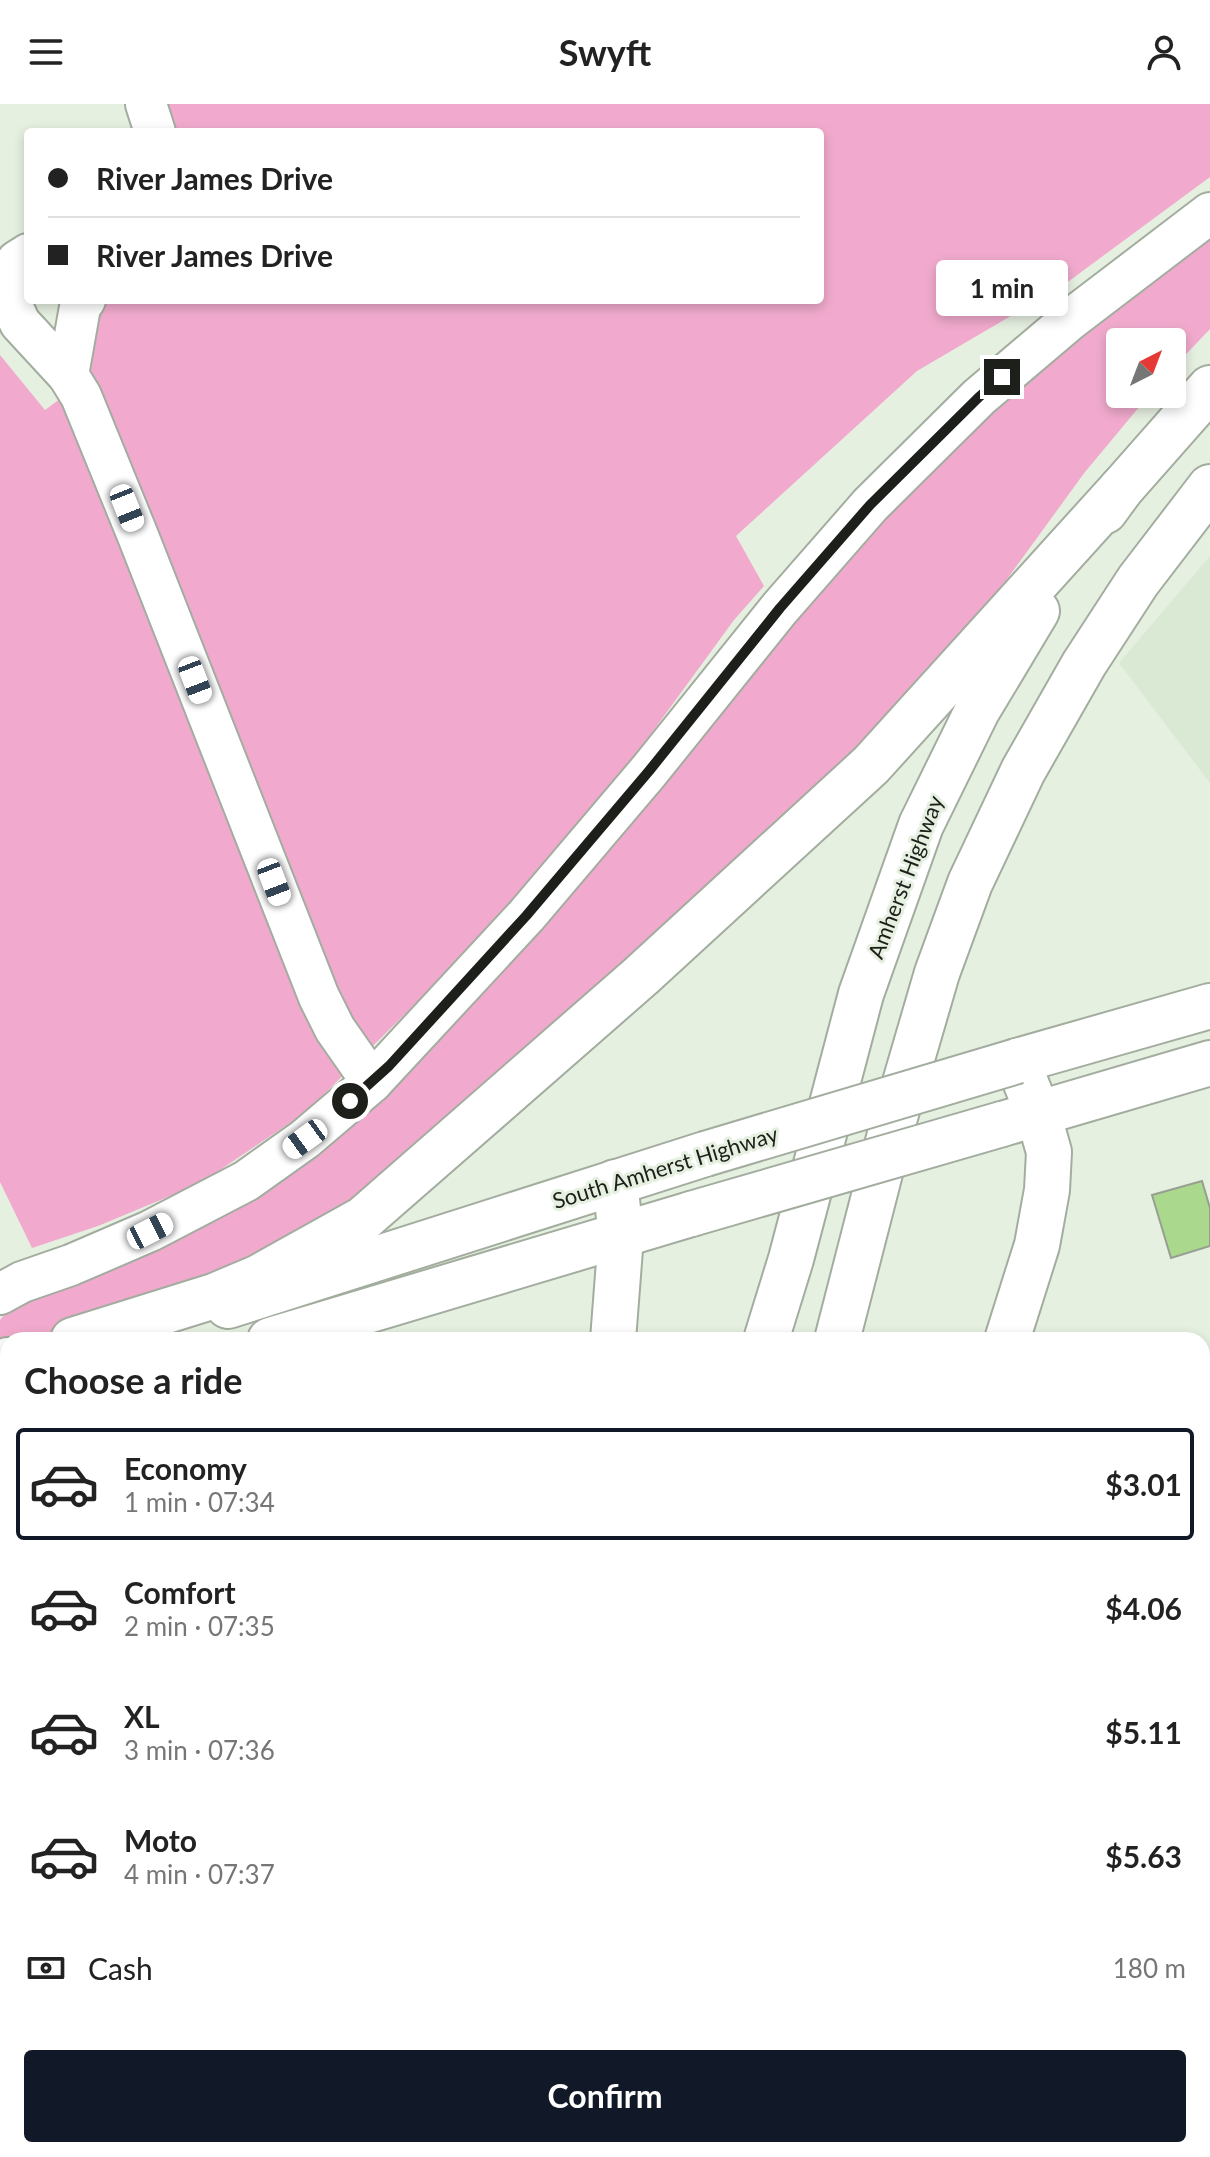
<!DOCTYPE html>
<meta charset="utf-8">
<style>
body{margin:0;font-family:Lato,sans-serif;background:#f6f6f6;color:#222;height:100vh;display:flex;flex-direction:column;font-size:30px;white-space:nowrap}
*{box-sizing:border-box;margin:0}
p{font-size:26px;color:#767676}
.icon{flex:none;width:44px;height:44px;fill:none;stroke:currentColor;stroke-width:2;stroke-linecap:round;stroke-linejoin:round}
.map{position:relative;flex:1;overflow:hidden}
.sheet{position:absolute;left:0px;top:1228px;width:1210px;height:826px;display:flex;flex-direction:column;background:#fff;border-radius:24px 24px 0 0;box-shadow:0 4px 12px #0003}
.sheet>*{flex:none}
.guide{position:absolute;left:24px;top:24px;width:800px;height:176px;border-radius:8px;box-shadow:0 4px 12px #0003;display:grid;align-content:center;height:176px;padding:0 24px;background:#fff}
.needle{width:52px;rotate:42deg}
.fabs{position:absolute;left:1106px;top:224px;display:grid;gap:16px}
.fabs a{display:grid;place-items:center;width:80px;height:80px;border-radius:8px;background:#fff;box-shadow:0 4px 12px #0003;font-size:40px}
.end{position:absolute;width:36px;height:36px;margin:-18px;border:10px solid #1c1f1a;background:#fff;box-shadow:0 0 0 4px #fff}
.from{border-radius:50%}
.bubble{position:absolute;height:56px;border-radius:8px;background:#fff;box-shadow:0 4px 12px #0003;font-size:26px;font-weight:700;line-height:56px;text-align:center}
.car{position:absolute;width:24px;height:48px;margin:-24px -12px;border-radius:10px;box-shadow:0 0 6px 2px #0007;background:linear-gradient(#fff 24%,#345 0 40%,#fff 0 76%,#345 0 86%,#fff 0)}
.guide b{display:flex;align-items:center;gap:28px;height:76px;font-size:30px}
.guide b+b{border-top:2px solid #e0e0e0}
.guide i{width:20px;height:20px;background:#222}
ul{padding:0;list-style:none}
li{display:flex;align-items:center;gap:24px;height:112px;margin:0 16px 12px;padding:0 8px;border:4px solid transparent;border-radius:8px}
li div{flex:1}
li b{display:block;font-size:30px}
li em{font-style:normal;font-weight:700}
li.on{border-color:#111827}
li>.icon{width:72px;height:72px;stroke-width:1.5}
h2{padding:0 24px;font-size:36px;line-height:96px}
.pay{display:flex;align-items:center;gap:20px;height:88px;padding:0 24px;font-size:30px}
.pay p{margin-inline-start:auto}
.action{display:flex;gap:16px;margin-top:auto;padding:16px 24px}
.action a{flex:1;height:92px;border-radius:8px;background:#111827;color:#fff;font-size:32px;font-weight:700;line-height:92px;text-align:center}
header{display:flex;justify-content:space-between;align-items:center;height:104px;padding:0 24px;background:#fff;font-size:36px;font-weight:700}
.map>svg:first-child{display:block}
.built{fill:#dae9d3}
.green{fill:#f1aacd}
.building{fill:#aad98e;stroke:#969f91;stroke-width:2}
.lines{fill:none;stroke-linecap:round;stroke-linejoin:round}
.minor-casing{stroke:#a3ad9f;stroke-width:44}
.major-casing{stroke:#a3ad9f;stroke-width:48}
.highway-casing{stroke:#a3ad9f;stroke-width:48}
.minor{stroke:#fff;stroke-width:40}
.major{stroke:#fff;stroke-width:44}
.highway{stroke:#fff;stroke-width:44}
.major-bridge-casing{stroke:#a3ad9f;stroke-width:48;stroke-linecap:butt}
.major-bridge{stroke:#fff;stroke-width:44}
.route{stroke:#1c1f1a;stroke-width:10}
.labels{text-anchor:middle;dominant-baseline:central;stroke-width:6;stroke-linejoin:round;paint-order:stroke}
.street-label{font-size:22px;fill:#1c1f1a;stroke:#e6f0e1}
</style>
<header><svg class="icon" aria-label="menu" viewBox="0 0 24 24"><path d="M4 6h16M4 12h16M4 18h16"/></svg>Swyft<svg class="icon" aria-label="person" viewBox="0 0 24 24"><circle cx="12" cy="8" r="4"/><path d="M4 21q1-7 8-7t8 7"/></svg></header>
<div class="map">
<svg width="1210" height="2053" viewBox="0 0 1210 2053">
<rect width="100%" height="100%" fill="#e6f0e1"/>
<polygon class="built" points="1210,452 1210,679 1119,559"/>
<g class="green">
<polygon points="160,0 1210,0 1210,73 1065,180 917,267 736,432 764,482 734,516 637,649 477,839 306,1008 199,1080 98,1122 32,1144 0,1078 0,251 45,306 87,275 100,196 820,196 820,28 171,28"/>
<polygon points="1210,124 1210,225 1172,265 1172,238 1120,238 1120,290 1150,290 1085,368 994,493 913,596 388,1075 271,1148 140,1202 25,1236 3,1237 0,1233 0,1216 10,1204 225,1107 758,551 968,322"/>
<polygon points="337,2046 404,2046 403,2053 338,2053"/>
</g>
<g class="building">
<polygon points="1202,1077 1210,1104 1210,1142 1171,1154 1152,1091"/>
<polygon points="1210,1388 1210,1412 1202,1415 1202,1390"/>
<polygon points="0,1838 6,1857 0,1859"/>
<polygon points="8,1924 8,1977 0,1980 0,1927"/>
<polygon points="8,2015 8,2046 57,2046 37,2053 0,2053 0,2018"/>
<polygon points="271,2046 290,2046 293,2053 252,2053"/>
<polygon points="887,2046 935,2046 937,2053 889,2053"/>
<polygon points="1017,2046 1058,2046 1036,2053 1019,2053"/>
</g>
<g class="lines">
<defs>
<g id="minor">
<polyline points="146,0 155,28"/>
<polyline points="28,150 17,157 7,175 9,195 20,219 68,271 81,292 138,432 319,893 335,925 372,978"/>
<polyline points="68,271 80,203 85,196"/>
<polyline points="0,1190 22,1178 71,1161 150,1127 246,1077 305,1035 372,978 526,812 649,667 780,504 870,401 979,293 1071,215 1210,109"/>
<polyline points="0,1603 8,1627"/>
<polyline points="1202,1870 1210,1867"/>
<polyline points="145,2046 147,2053"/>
<polyline points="1120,2046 1122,2053"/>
</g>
<g id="major">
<polyline points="1017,957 1210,902"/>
<polyline points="1002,1020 1210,959"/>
<polyline points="228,1202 705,1050"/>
<polyline points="270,1236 691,1110"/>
<polyline points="0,1314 8,1312"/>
</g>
<g id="highway">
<polyline points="1105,407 1121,385 1210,284"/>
<polyline points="73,1236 214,1192 259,1173 363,1115 641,872 871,661 1121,385"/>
<polyline points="613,1236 621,1132 615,1078"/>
<polyline points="766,1236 791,1155 861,890 921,721 977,607 1037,507"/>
<polyline points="837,1236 890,1030 937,869 970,779 1023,667 1084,560 1138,477 1210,383"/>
<polyline points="1007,1236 1037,1141 1047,1086 1049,1048 1038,1009 1017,957"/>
<polyline points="0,1259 8,1256"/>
<polyline points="425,2053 427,2046"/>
<polyline points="496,2053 499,2046"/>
<polyline points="576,2053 579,2046"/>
<polyline points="653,2053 658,2046"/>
</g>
</defs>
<use href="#minor" class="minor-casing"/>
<use href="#major" class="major-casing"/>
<use href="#highway" class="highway-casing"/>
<use href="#minor" class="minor"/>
<use href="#major" class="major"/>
<use href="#highway" class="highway"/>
<defs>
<g id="major-bridge">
<polyline points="705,1050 1017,957"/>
<polyline points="691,1110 1002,1020"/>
</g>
</defs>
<use href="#major-bridge" class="major-bridge-casing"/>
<use href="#major-bridge" class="major-bridge"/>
</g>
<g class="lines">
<polyline class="route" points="350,997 389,962 526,812 649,667 780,504 870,401 979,293 1002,273"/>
</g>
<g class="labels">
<g class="street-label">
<text transform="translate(905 773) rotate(-69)">Amherst Highway</text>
<text transform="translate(665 1063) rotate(-17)">South Amherst Highway</text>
</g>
</g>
</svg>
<div class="fabs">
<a><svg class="needle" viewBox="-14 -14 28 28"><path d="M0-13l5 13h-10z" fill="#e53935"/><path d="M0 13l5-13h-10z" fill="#767676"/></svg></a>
</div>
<i class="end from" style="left:350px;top:997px"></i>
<i class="end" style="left:1002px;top:273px"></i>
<div class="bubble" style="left:936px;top:156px;width:132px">1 min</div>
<i class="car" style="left:127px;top:404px;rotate:158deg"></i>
<i class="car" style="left:195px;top:576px;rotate:159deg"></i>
<i class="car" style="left:274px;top:778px;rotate:159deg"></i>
<i class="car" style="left:305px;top:1035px;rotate:234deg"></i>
<i class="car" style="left:150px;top:1127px;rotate:63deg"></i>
<div class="guide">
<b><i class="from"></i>River James Drive</b>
<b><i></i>River James Drive</b>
</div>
<section class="sheet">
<h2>Choose a ride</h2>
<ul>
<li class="on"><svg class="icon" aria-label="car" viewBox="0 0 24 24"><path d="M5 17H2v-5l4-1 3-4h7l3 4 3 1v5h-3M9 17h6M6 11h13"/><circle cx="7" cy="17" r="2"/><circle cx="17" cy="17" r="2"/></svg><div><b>Economy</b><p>1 min · 07:34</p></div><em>$3.01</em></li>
<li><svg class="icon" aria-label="car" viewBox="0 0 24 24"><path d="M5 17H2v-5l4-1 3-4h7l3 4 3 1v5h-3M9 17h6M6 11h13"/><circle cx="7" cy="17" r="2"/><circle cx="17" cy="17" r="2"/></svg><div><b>Comfort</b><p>2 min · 07:35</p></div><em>$4.06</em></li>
<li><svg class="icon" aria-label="car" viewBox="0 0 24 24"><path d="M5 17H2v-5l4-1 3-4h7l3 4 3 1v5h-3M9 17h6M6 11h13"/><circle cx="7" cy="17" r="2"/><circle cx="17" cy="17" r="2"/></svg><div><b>XL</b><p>3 min · 07:36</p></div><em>$5.11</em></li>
<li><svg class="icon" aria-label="car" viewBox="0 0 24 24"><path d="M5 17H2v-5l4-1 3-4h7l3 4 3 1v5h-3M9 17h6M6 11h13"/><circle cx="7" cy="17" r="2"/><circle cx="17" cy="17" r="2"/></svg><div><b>Moto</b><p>4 min · 07:37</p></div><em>$5.63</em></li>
</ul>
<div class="pay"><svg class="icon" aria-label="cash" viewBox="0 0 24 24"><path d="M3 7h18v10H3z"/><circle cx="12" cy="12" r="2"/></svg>Cash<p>180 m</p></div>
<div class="action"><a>Confirm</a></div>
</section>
</div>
